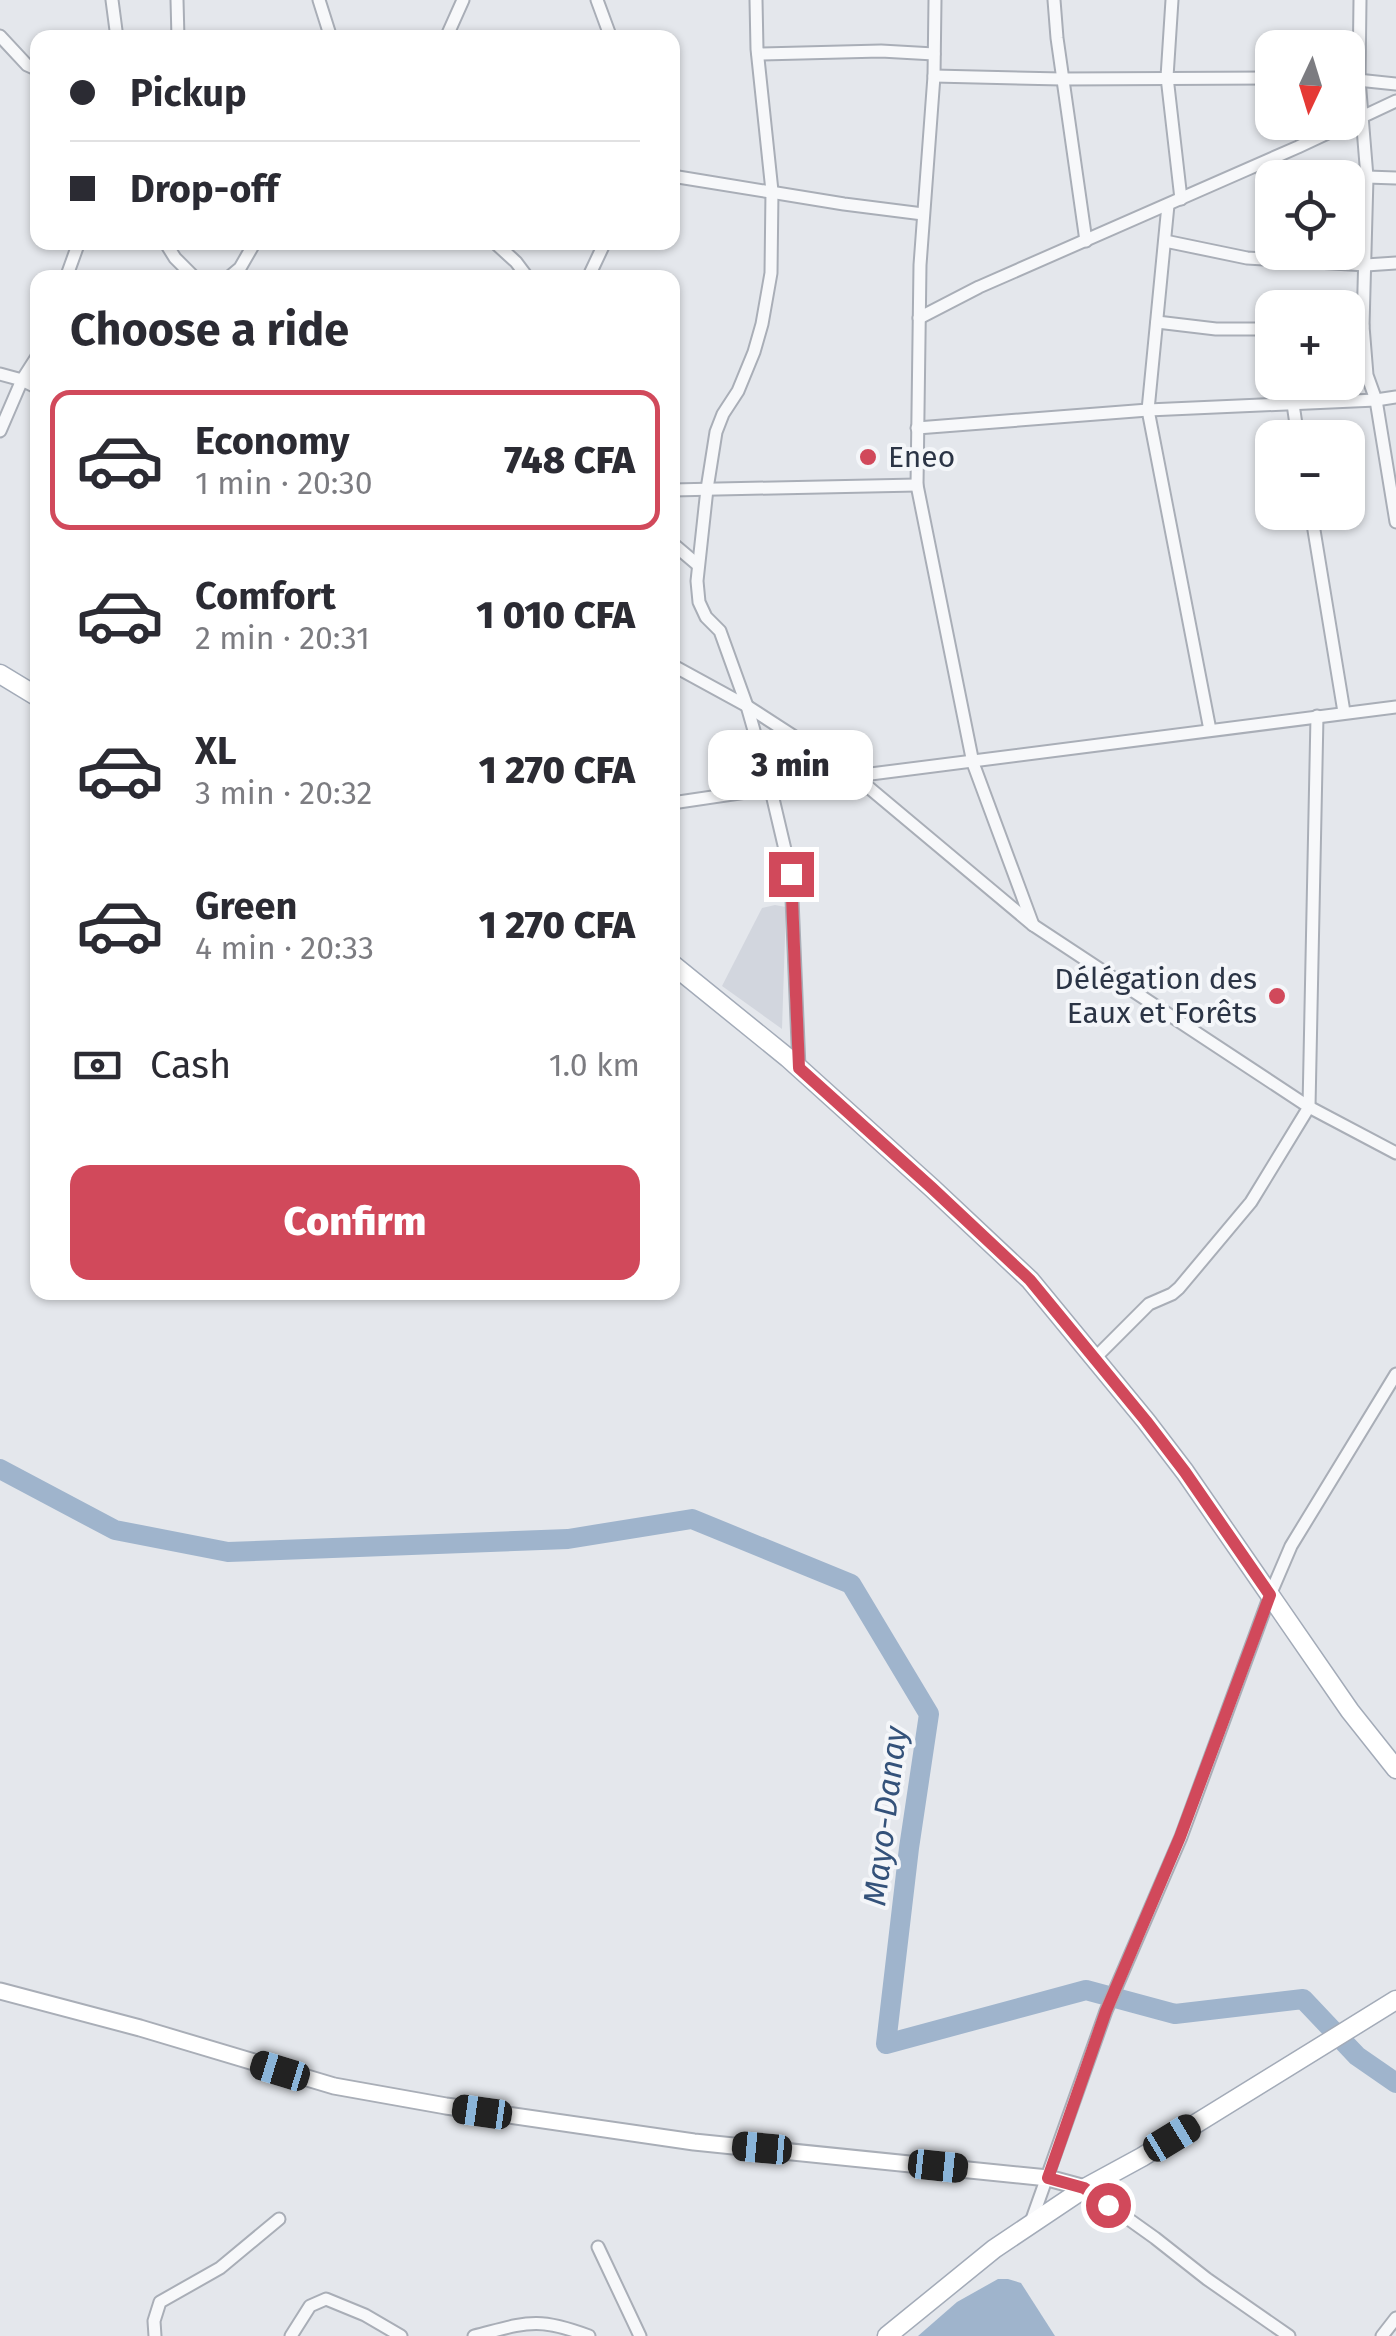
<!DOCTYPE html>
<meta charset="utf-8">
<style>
body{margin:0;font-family:"Fira Sans",sans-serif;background:#f7f7f7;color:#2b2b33;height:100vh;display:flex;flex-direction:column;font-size:38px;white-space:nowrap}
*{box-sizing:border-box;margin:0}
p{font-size:32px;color:#7c7c81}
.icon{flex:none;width:55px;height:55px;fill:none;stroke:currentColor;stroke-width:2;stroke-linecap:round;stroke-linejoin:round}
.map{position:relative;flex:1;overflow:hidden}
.sheet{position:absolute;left:30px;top:270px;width:650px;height:1030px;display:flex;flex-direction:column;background:#fff;border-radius:20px;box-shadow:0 2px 8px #0004}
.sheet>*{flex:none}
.banner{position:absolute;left:30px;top:30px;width:650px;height:220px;border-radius:20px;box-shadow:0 2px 8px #0004;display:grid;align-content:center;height:220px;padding:0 40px;background:#fff}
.needle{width:65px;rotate:184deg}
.buttons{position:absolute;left:1255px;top:30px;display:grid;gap:20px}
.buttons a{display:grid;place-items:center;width:110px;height:110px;border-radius:20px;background:#fff;box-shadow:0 2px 8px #0004;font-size:50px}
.end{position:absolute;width:45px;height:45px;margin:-22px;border:12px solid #d1495b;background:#fff;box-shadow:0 0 0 5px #fff}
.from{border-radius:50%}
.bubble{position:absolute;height:70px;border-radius:20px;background:#fff;box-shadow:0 2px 8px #0004;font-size:32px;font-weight:800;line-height:70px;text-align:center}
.car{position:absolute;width:30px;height:60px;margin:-30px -15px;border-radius:12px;box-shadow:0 0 8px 2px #0007;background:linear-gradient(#222 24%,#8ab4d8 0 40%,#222 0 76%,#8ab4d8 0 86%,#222 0)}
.banner b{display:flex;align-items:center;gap:35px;height:95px;font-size:38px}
.banner b+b{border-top:2px solid #e1e1e2}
.banner i{width:25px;height:25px;background:#2b2b33}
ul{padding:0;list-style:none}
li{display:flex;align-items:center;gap:30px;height:140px;margin:0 20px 15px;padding:0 20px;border:5px solid transparent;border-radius:20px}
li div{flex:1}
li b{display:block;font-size:38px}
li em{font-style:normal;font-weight:800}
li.selected{border-color:#d1495b}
li>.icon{width:90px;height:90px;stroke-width:1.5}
h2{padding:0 40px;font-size:45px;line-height:120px}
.pay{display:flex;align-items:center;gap:25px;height:110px;padding:0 40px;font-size:38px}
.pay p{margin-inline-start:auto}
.primary-button{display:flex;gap:20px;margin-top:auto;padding:20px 40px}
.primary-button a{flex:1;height:115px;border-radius:20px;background:#d1495b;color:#fff;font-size:40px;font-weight:800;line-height:115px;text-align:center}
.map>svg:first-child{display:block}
.built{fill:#d2d6de}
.water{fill:#9fb4cc}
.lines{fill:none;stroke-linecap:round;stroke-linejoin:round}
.river{stroke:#9fb4cc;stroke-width:20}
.street-casing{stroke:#a9aeb7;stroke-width:15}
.secondary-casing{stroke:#a9aeb7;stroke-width:19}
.primary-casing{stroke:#a3abb8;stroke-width:21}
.street{stroke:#f7f8fa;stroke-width:11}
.secondary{stroke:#fff;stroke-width:15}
.primary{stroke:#fff;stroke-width:18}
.route{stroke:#d1495b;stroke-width:12}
.poi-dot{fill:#d1495b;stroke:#f4f6f9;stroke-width:4}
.labels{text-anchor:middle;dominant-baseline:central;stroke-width:8;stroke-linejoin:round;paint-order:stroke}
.poi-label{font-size:30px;fill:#2b3445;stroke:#f4f6f9;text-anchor:start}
.water-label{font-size:32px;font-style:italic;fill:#34527a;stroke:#f4f6f9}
</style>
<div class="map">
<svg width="1396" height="2336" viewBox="0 0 1396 2336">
<rect width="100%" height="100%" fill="#e4e7ec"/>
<polygon class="built" points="775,905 786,907 782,1029 722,986 762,908"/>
<polygon class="water" points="998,2279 1008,2279 1021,2283 1055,2336 918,2336 957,2302"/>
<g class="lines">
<polyline class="river" points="0,1469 115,1530 228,1552 568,1539 692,1519 851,1584 929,1714 909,1848 886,2044 1086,1990 1175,2014 1303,1999 1357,2056 1396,2083"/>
<defs>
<g id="street">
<polyline points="112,0 117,38"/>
<polyline points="177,0 178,38"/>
<polyline points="319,0 331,38"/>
<polyline points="597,0 611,38"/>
<polyline points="756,0 757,49 772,191 771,273 762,324 754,352 738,391 723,414 716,432 707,489 697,581 699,602 706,617 720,631 747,706 771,790 791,875 799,1068"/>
<polyline points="935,0 934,76 920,265 917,485 973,763 1033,925"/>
<polyline points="1054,0 1057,38 1086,241"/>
<polyline points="1172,0 1167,77 1181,199"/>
<polyline points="1360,0 1359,79 1367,177 1363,326 1367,375 1376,400 1396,522"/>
<polyline points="0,36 27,65 38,70"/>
<polyline points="446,38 463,0"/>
<polyline points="758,54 881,51 934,54"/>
<polyline points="934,76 1062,79 1272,78"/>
<polyline points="1348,79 1396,84"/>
<polyline points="672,176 844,204 923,214"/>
<polyline points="1367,177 1396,178"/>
<polyline points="1168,205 1148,410 1210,730"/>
<polyline points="1165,241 1247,258 1366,265 1396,263"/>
<polyline points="165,242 175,258 195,278"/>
<polyline points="494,242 516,262 528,278"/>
<polyline points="66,278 79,242"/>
<polyline points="228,278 240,268 255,242"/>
<polyline points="588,278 605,242"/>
<polyline points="919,318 979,287 1298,147 1396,101"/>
<polyline points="1157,322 1216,329 1272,329"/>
<polyline points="1348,327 1363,326"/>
<polyline points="0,374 22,380 38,388"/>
<polyline points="1293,404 1298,438"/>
<polyline points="917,428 1148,410 1376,400 1396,397"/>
<polyline points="0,431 22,380 38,355"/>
<polyline points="672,490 917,485"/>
<polyline points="1311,512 1344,712"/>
<polyline points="672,543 698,565"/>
<polyline points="672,665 747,706 855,776 1033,925 1309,1107 1396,1153"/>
<polyline points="672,803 855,776 1396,707"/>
<polyline points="1095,1358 1149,1304 1172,1294 1179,1288 1251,1202 1309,1107 1317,716"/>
<polyline points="1085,2188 1155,2238 1207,2279 1289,2336"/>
<polyline points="1031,2222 1106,2011 1181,1837 1270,1595 1291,1546 1396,1374"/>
<polyline points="598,2247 640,2336"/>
<polyline points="155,2336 154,2321 160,2302 220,2268 279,2219"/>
<polyline points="291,2336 310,2306 326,2299 365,2315 401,2336"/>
<path d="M474,2336C526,2323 536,2316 589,2336"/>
<polyline points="1382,2336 1396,2318"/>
</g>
<polyline id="secondary" points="0,1991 140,2028 334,2086 446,2106 694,2142 1048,2178 1085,2188"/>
<g id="primary">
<polyline points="0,674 38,697"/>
<polyline points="672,964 788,1058 932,1188 1030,1280 1146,1421 1185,1472 1350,1711 1396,1769"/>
<polyline points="887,2336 994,2249 1085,2188 1142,2157 1396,2000"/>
</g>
</defs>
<use href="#street" class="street-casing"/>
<use href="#secondary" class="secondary-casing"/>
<use href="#primary" class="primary-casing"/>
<use href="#street" class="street"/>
<use href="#secondary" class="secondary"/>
<use href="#primary" class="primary"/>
</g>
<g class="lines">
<polyline class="route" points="791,874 799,1068 932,1188 1030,1280 1146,1421 1185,1472 1270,1595 1180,1837 1106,2011 1048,2178 1084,2188 1108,2205"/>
</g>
<g class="poi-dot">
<circle cx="868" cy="457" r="10"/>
<circle cx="1277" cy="996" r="10"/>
</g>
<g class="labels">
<g class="poi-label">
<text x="888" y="457">Eneo</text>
<text x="1257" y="979" text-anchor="end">Délégation des<tspan x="1257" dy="34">Eaux et Forêts</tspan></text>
</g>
<g class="water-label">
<text transform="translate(885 1816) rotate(-83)">Mayo-Danay</text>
</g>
</g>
</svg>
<div class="buttons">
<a><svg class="needle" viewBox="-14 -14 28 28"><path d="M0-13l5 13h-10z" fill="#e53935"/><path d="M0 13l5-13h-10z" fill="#7c7c81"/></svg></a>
<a><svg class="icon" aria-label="locate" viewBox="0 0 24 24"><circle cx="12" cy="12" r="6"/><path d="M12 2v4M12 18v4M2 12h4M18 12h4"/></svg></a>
<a>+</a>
<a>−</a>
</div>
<i class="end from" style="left:1108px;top:2205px"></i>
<i class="end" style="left:791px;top:874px"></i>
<div class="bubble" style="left:708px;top:730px;width:165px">3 min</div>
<i class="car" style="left:280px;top:2071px;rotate:287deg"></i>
<i class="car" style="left:482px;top:2112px;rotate:278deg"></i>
<i class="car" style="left:1172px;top:2138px;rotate:59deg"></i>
<i class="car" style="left:762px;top:2148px;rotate:275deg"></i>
<i class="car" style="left:938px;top:2166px;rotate:96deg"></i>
<div class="banner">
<b><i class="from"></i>Pickup</b>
<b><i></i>Drop-off</b>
</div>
<section class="sheet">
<h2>Choose a ride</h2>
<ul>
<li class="selected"><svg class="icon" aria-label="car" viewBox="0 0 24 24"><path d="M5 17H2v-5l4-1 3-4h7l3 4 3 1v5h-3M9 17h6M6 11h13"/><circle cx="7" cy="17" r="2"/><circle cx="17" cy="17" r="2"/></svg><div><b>Economy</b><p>1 min · 20:30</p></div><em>748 CFA</em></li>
<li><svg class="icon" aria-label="car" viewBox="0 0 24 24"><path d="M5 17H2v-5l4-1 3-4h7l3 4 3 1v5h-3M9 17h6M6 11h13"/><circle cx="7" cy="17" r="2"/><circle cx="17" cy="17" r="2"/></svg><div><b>Comfort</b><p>2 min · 20:31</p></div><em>1 010 CFA</em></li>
<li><svg class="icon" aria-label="car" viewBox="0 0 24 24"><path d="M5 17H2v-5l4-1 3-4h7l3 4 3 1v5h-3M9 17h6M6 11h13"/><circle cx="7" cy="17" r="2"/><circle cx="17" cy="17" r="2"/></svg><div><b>XL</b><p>3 min · 20:32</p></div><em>1 270 CFA</em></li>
<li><svg class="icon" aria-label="car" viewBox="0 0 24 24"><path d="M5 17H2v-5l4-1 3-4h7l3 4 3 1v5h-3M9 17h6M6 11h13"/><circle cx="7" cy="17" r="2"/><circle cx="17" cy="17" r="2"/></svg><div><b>Green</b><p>4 min · 20:33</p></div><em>1 270 CFA</em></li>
</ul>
<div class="pay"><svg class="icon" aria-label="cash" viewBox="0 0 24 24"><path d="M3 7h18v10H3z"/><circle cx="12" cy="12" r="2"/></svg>Cash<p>1.0 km</p></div>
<div class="primary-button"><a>Confirm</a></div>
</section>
</div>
